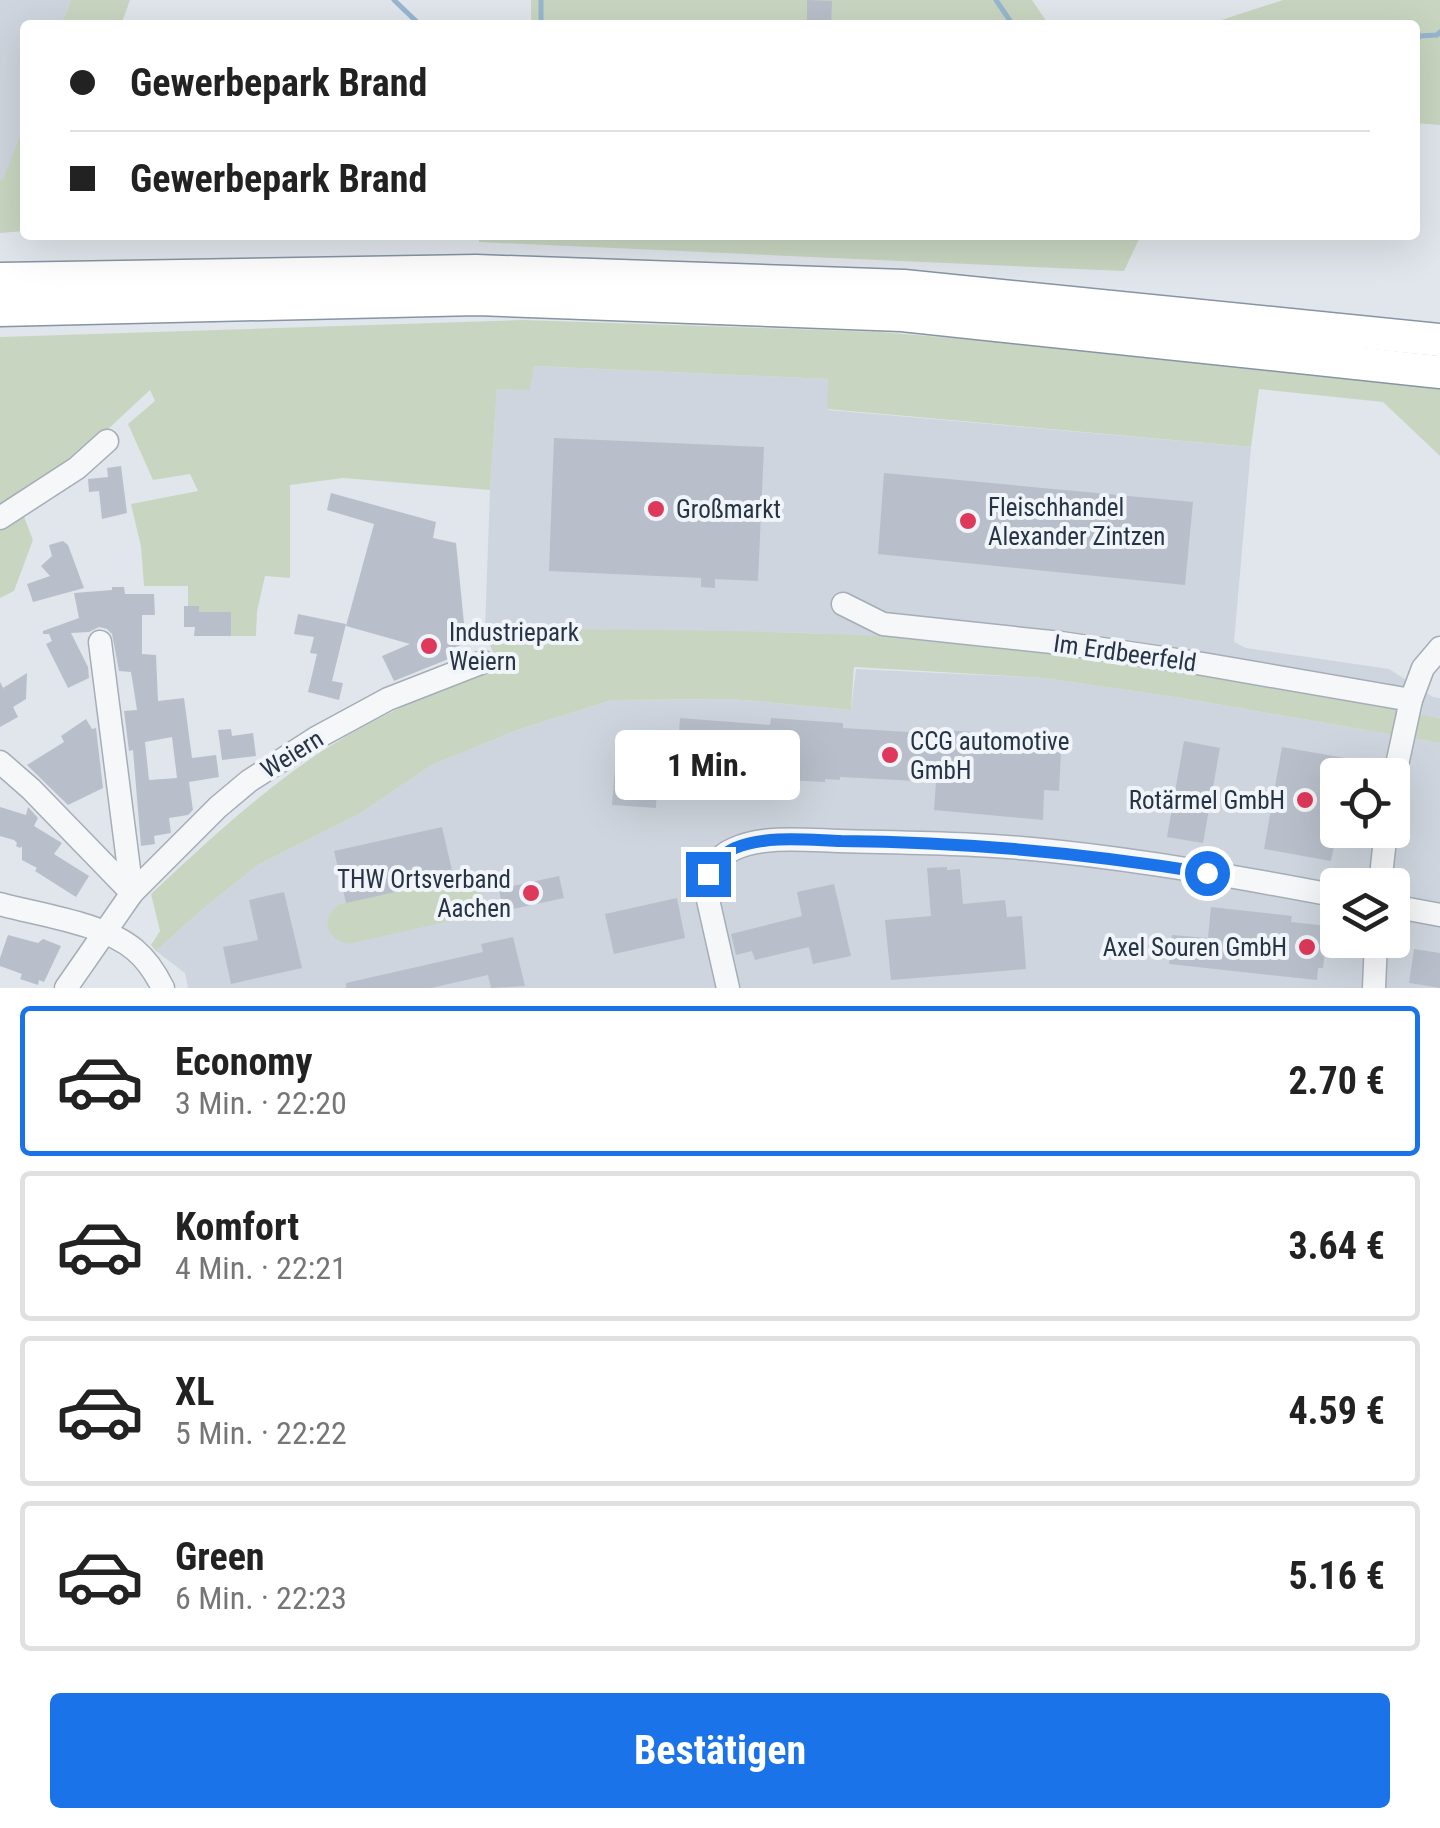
<!DOCTYPE html>
<html lang="de">
<meta charset="utf-8">
<style>
body{margin:0;font-family:"Roboto Condensed",sans-serif;background:#f6f6f6;color:#222;height:100vh;display:flex;flex-direction:column;font-size:38px;white-space:nowrap}
*{box-sizing:border-box;margin:0}
p{font-size:32px;color:#767676}
.icon{flex:none;width:55px;height:55px;fill:none;stroke:currentColor;stroke-width:2;stroke-linecap:round;stroke-linejoin:round}
.map{position:relative;height:988px;overflow:hidden}
.panel{display:flex;flex-direction:column;background:#fff;flex:1}
.panel>*{flex:none}
.guide{position:absolute;left:20px;top:20px;width:1400px;height:220px;border-radius:10px;box-shadow:0 10px 40px #0002;display:grid;align-content:center;height:220px;padding:0 50px;background:#fff}
.fabs{position:absolute;left:1320px;top:758px;display:grid;gap:20px}
.fabs a{display:grid;place-items:center;width:90px;height:90px;border-radius:10px;background:#fff;box-shadow:0 10px 40px #0002;font-size:50px}
.end{position:absolute;width:45px;height:45px;margin:-22px;border:12px solid #1a73e8;background:#fff;box-shadow:0 0 0 5px #fff}
.from{border-radius:50%}
.bubble{position:absolute;height:70px;border-radius:10px;background:#fff;box-shadow:0 10px 40px #0002;font-size:32px;font-weight:700;line-height:70px;text-align:center}
.guide b{display:flex;align-items:center;gap:35px;height:95px;font-size:38px}
.guide b+b{border-top:2px solid #e0e0e0}
.guide i{width:25px;height:25px;background:#222}
ul{padding:18px 0 0;list-style:none}
li{display:flex;align-items:center;gap:30px;height:150px;margin:0 20px 15px;padding:0 30px;border:5px solid #e0e0e0;border-radius:10px}
li div{flex:1}
li b{display:block;font-size:38px}
li em{font-style:normal;font-weight:700}
li.active{border-color:#1a73e8}
li>.icon{width:90px;height:90px;stroke-width:1.5}
.cta{display:flex;gap:20px;margin-top:auto;padding:20px 50px}
.cta a{flex:1;height:115px;border-radius:10px;background:#1a73e8;color:#fff;font-size:40px;font-weight:700;line-height:115px;text-align:center}
.map>svg:first-child{display:block}
.built{fill:#cfd5de;fill-rule:evenodd}
.green{fill:#c8d6c1}
.lines{fill:none;stroke-linecap:round;stroke-linejoin:round}
.stream{stroke:#98b6d0;stroke-width:5}
.building{fill:#b8bfca;fill-rule:evenodd}
.minor-casing{stroke:#a5adb7;stroke-width:25}
.highway-casing{stroke:#8794a4;stroke-width:35}
.minor{stroke:#f5f7f9;stroke-width:22}
.highway{stroke:#fff;stroke-width:32}
.route{stroke:#1a73e8;stroke-width:12}
.poi-dot{fill:#de395a;stroke:#f1f5f9;stroke-width:4}
.labels{text-anchor:middle;dominant-baseline:central;stroke-width:8;stroke-linejoin:round;paint-order:stroke}
.poi-label{font-size:25px;fill:#273446;stroke:#f1f5f9;text-anchor:start}
.street-label{font-size:25px;fill:#273446;stroke:#f1f5f9}
</style>
<div class="map">
<svg width="1440" height="988" viewBox="0 0 1440 988">
<rect width="100%" height="100%" fill="#e1e6ec"/>
<g class="built">
<polygon points="0,0 71,0 61,25 25,25 25,121 3,181 0,181"/>
<polygon points="533,366 829,379 828,410 1251,447 1234,642 1246,648 1389,669 1433,697 1440,698 1440,718 1200,674 1013,647 811,633 485,628 490,490 497,388"/>
<path d="M856,669L1044,678L1182,698L1440,743V988H188L185,973L156,951L204,908L258,865L359,814L432,765L517,730L612,700L731,699L851,710ZM1338,775H1392V830H1338ZM1338,885H1392V940H1338Z"/>
</g>
<g class="green">
<polygon points="71,0 130,0 121,25 61,25"/>
<polygon points="531,0 1032,0 1049,25 531,25"/>
<polygon points="1283,0 1440,0 1440,125 1415,123 1415,25 1206,25"/>
<polygon points="25,121 25,231 0,233 0,181 3,180"/>
<polygon points="479,235 1141,235 1124,271 479,242"/>
<polygon points="523,320 880,332 1134,353 1440,388 1440,456 1383,402 1259,389 1251,447 827,409 828,379 534,366 530,390 497,389 490,490 343,478 290,485 290,578 265,576 257,612 256,636 204,636 204,613 188,612 188,586 144,586 141,547 131,504 198,491 190,474 153,480 128,424 155,401 150,390 64,470 18,501 33,540 14,591 0,598 0,337"/>
<path d="M484,628C660,631 840,628 1014,647C1157,664 1299,692 1440,718V743L1182,698L1044,678L854,667L851,710L731,699L612,700L517,730L432,765L359,814L258,865L204,908L156,951L151,945L160,931L151,894C208,841 264,788 330,746C383,713 440,689 497,664Z"/>
<path d="M461,877L475,881C486,893 485,906 472,916L348,944C325,939 320,917 340,904Z"/>
</g>
<g class="lines">
<g class="stream">
<polyline points="394,0 420,25"/>
<polyline points="541,0 541,25"/>
<polyline points="996,0 1013,25"/>
<polyline points="1415,42 1420,36 1437,35 1440,32"/>
</g>
</g>
<g class="building">
<polygon points="807,0 832,1 831,25 807,25"/>
<polygon points="554,438 764,447 758,581 715,579 715,588 701,587 701,578 549,571"/>
<polygon points="121,466 127,513 102,519 99,491 89,492 88,479 108,477 107,468"/>
<polygon points="884,473 1193,502 1185,585 878,554"/>
<polygon points="331,493 436,522 433,538 456,543 466,643 453,648 456,656 394,681 382,656 410,644 346,626 374,524 327,510"/>
<polygon points="63,541 68,545 84,588 33,602 27,584 50,576 41,566 52,556 49,545"/>
<path d="M112,587H124L125,594H154L155,615H142V654L156,655L158,701L184,698L192,758L216,755L219,777L189,782L193,810L188,815L169,818L171,833L154,836L155,844L141,846L133,750L129,751L124,711L137,710L131,672L119,671L112,634L107,629L99,627L89,632L71,633L88,667L89,678L68,688L46,644L52,641L49,634H43V631L79,618L74,593L112,590ZM172,737L177,778L149,780L145,742Z"/>
<polygon points="184,606 199,606 199,612 231,612 231,636 194,636 195,627 184,627"/>
<polygon points="298,614 346,624 332,681 343,683 339,700 308,692 317,654 310,653 314,637 294,634"/>
<polygon points="27,673 26,699 13,707 18,717 0,727 0,682 7,695 3,688"/>
<polygon points="680,718 770,725 771,718 843,723 843,728 939,734 939,730 977,732 976,748 1061,752 1059,791 1044,790 1043,820 934,810 936,782 840,777 840,780 825,779 825,782 747,778 746,794 657,788 656,808 612,805 615,768 676,772"/>
<polygon points="86,719 92,729 96,728 103,788 68,805 27,765 64,742 61,736"/>
<polygon points="231,729 232,736 253,733 256,756 222,760 218,730"/>
<polygon points="1184,741 1220,748 1203,843 1167,837"/>
<polygon points="1282,747 1350,759 1347,775 1338,775 1338,826 1331,861 1264,849"/>
<polygon points="0,807 26,815 28,807 38,818 34,826 62,843 54,854 89,876 76,897 35,871 37,868 22,860 22,846 20,848 16,846 17,843 14,840 0,836"/>
<polygon points="442,827 454,879 346,903 334,851"/>
<polygon points="947,867 947,870 960,869 963,904 1005,900 1007,917 1022,916 1026,969 891,980 885,920 931,916 927,868"/>
<polygon points="559,876 564,898 503,911 499,889"/>
<polygon points="834,884 851,956 813,964 809,947 755,960 752,951 736,955 731,934 802,916 797,892"/>
<polygon points="284,892 302,968 231,984 223,947 258,940 249,900"/>
<polygon points="677,898 685,938 614,954 605,914"/>
<polygon points="1211,907 1292,916 1291,922 1328,926 1323,968 1318,968 1317,980 1169,964 1172,935 1208,938"/>
<polygon points="8,935 38,943 43,939 61,946 44,982 39,980 38,985 20,979 22,974 0,966 0,958"/>
<polygon points="513,937 525,986 491,988 488,975 431,988 346,988 346,983 483,952 481,944"/>
<polygon points="1414,949 1440,953 1440,988 1409,983"/>
</g>
<g class="lines">
<defs>
<g id="minor">
<polyline points="0,518 77,468 107,441"/>
<polyline points="843,604 883,624 1061,643 1197,663 1411,700"/>
<polyline points="100,642 132,893"/>
<polyline points="0,762 31,789 132,893"/>
<polyline points="1392,788 1411,700 1423,668 1440,648"/>
<polyline points="1380,885 1386,830"/>
<path d="M0,904C40,915 103,923 135,950C147,960 156,974 163,988"/>
<polyline points="1392,906 1440,915"/>
<polyline points="66,988 132,893 218,807 249,781 316,738 388,699 483,662"/>
<path d="M728,988L706,891C709,872 715,857 734,849C764,835 807,840 839,841C910,843 981,843 1052,851C1148,861 1243,878 1338,896"/>
<polyline points="1374,988 1376,940"/>
</g>
<g id="highway">
<polyline points="0,279 476,271 904,286 1440,340"/>
<polyline points="0,310 477,299 902,315 1440,372"/>
</g>
</defs>
<use href="#minor" class="minor-casing"/>
<use href="#highway" class="highway-casing"/>
<use href="#minor" class="minor"/>
<use href="#highway" class="highway"/>
</g>
<g class="lines">
<path class="route" d="M708,874C715,863 723,853 735,848C767,835 808,840 841,841C965,842 1085,853 1207,873"/>
</g>
<g class="poi-dot">
<circle cx="656" cy="509" r="10"/>
<circle cx="968" cy="521" r="10"/>
<circle cx="429" cy="646" r="10"/>
<circle cx="890" cy="755" r="10"/>
<circle cx="1305" cy="800" r="10"/>
<circle cx="531" cy="893" r="10"/>
<circle cx="1307" cy="947" r="10"/>
</g>
<g class="labels">
<g class="poi-label">
<text x="988" y="507">Fleischhandel<tspan x="988" dy="29">Alexander Zintzen</tspan></text>
<text x="676" y="509">Großmarkt</text>
<text x="449" y="632">Industriepark<tspan x="449" dy="29">Weiern</tspan></text>
<text x="910" y="741">CCG automotive<tspan x="910" dy="29">GmbH</tspan></text>
<text x="1285" y="800" text-anchor="end">Rotärmel GmbH</text>
<text x="511" y="879" text-anchor="end">THW Ortsverband<tspan x="511" dy="29">Aachen</tspan></text>
<text x="1287" y="947" text-anchor="end">Axel Souren GmbH</text>
</g>
<g class="street-label">
<text transform="translate(1125 653) rotate(8)">Im Erdbeerfeld</text>
<text transform="translate(292 754) rotate(-32)">Weiern</text>
</g>
</g>
</svg>
<div class="fabs">
<a><svg class="icon" aria-label="locate" viewBox="0 0 24 24"><circle cx="12" cy="12" r="6"/><path d="M12 2v4M12 18v4M2 12h4M18 12h4"/></svg></a>
<a><svg class="icon" aria-label="layers" viewBox="0 0 24 24"><path d="M12 4l9 5-9 5-9-5zM3 14l9 5 9-5"/></svg></a>
</div>
<i class="end from" style="left:1207px;top:873px"></i>
<i class="end" style="left:708px;top:874px"></i>
<div class="bubble" style="left:615px;top:730px;width:185px">1 Min.</div>
<div class="guide">
<b><i class="from"></i>Gewerbepark Brand</b>
<b><i></i>Gewerbepark Brand</b>
</div>
</div>
<section class="panel">
<ul>
<li class="active"><svg class="icon" aria-label="car" viewBox="0 0 24 24"><path d="M5 17H2v-5l4-1 3-4h7l3 4 3 1v5h-3M9 17h6M6 11h13"/><circle cx="7" cy="17" r="2"/><circle cx="17" cy="17" r="2"/></svg><div><b>Economy</b><p>3 Min. · 22:20</p></div><em>2.70 €</em></li>
<li><svg class="icon" aria-label="car" viewBox="0 0 24 24"><path d="M5 17H2v-5l4-1 3-4h7l3 4 3 1v5h-3M9 17h6M6 11h13"/><circle cx="7" cy="17" r="2"/><circle cx="17" cy="17" r="2"/></svg><div><b>Komfort</b><p>4 Min. · 22:21</p></div><em>3.64 €</em></li>
<li><svg class="icon" aria-label="car" viewBox="0 0 24 24"><path d="M5 17H2v-5l4-1 3-4h7l3 4 3 1v5h-3M9 17h6M6 11h13"/><circle cx="7" cy="17" r="2"/><circle cx="17" cy="17" r="2"/></svg><div><b>XL</b><p>5 Min. · 22:22</p></div><em>4.59 €</em></li>
<li><svg class="icon" aria-label="car" viewBox="0 0 24 24"><path d="M5 17H2v-5l4-1 3-4h7l3 4 3 1v5h-3M9 17h6M6 11h13"/><circle cx="7" cy="17" r="2"/><circle cx="17" cy="17" r="2"/></svg><div><b>Green</b><p>6 Min. · 22:23</p></div><em>5.16 €</em></li>
</ul>
<div class="cta"><a>Bestätigen</a></div>
</section>
